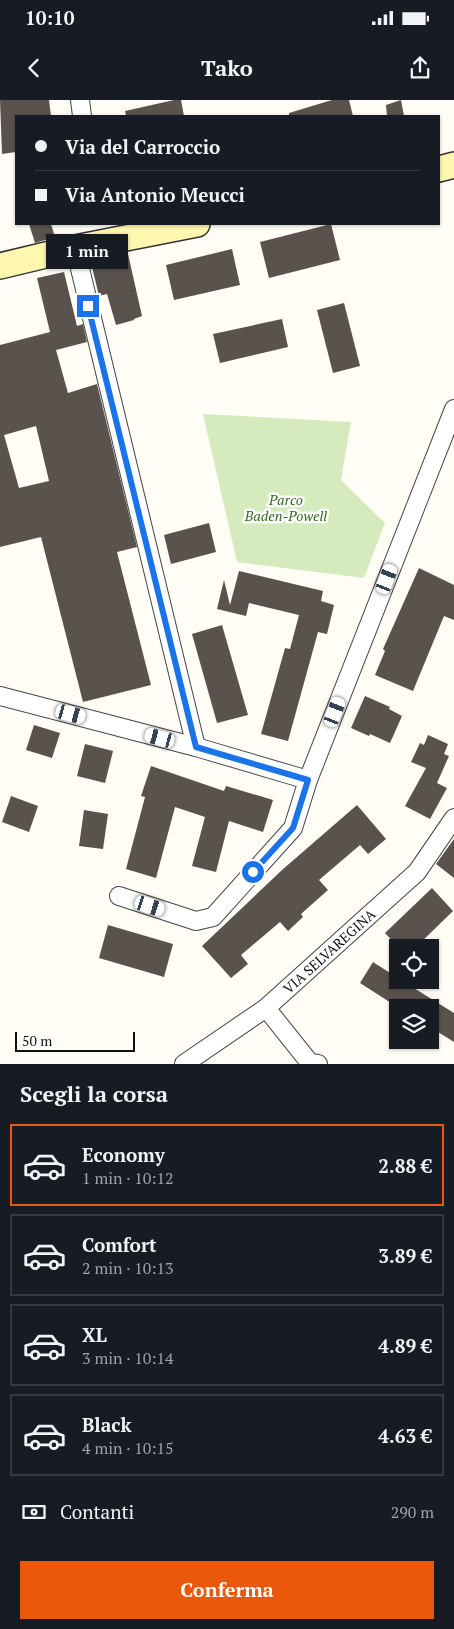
<!DOCTYPE html>
<html lang="it">
<meta charset="utf-8">
<style>
body{margin:0;font-family:"PT Serif",serif;background:#242831;color:#f1f3f6;height:100vh;display:flex;flex-direction:column;font-size:19px;white-space:nowrap}
*{box-sizing:border-box;margin:0}
p{font-size:16px;color:#9ea1a6}
.icon{flex:none;width:28px;height:28px;fill:none;stroke:currentColor;stroke-width:2;stroke-linecap:round;stroke-linejoin:round}
.map{position:relative;height:964px;overflow:hidden}
.drawer{display:flex;flex-direction:column;background:#171b24;flex:1}
.drawer>*{flex:none}
.banner{position:absolute;left:15px;top:15px;width:425px;height:110px;border-radius:0px;box-shadow:0 1px 4px #0004;display:grid;align-content:center;height:110px;padding:0 20px;background:#171b24}
.fabs{position:absolute;left:389px;top:839px;display:grid;gap:10px}
.fabs a{display:grid;place-items:center;width:50px;height:50px;border-radius:0px;background:#171b24;box-shadow:0 1px 4px #0004;font-size:25px}
.scale{position:absolute;left:15px;bottom:12px;width:120px;box-sizing:border-box;padding-left:5px;border:2px solid #111;border-top:0;font-size:14px;line-height:18px;white-space:nowrap;color:#111;-webkit-text-stroke:4px #fff;paint-order:stroke}
.end{position:absolute;width:22px;height:22px;margin:-11px;border:6px solid #1a73e8;background:#fff;box-shadow:0 0 0 2px #fff}
.from{border-radius:50%}
.bubble{position:absolute;height:35px;border-radius:0px;background:#171b24;box-shadow:0 1px 4px #0004;font-size:16px;font-weight:700;line-height:35px;text-align:center}
.car{position:absolute;width:15px;height:30px;margin:-15px -8px;border-radius:6px;box-shadow:0 0 4px 1px #0007;background:linear-gradient(#fff 24%,#345 0 40%,#fff 0 76%,#345 0 86%,#fff 0)}
.banner b{display:flex;align-items:center;gap:18px;height:48px;font-size:19px}
.banner b+b{border-top:1px solid #363941}
.banner i{width:12px;height:12px;background:#f1f3f6}
ul{padding:0;list-style:none}
li{display:flex;align-items:center;gap:15px;height:82px;margin:0 10px 8px;padding:0 10px;border:2px solid #363941;border-radius:0px}
li div{flex:1}
li b{display:block;font-size:19px}
li em{font-style:normal;font-weight:700}
li.active{border-color:#ea580c}
li>.icon{width:45px;height:45px;stroke-width:1.5}
h2{padding:0 20px;font-size:22px;line-height:60px}
.pay{display:flex;align-items:center;gap:12px;height:55px;padding:0 20px;font-size:19px}
.pay p{margin-inline-start:auto}
.button{display:flex;gap:10px;margin-top:auto;padding:10px 20px}
.button a{flex:1;height:58px;border-radius:0px;background:#ea580c;color:#fff;font-size:20px;font-weight:700;line-height:58px;text-align:center}
.status{display:flex;justify-content:space-between;align-items:center;height:35px;padding:0 25px;background:#171b24;direction:ltr}
.status svg{height:14px;fill:currentColor}
header{display:flex;justify-content:space-between;align-items:center;height:65px;padding:0 20px;background:#171b24;font-size:22px;font-weight:700}
.map>svg:first-child{display:block}
.green{fill:#d5ebbd}
.building{fill:#5a524d;fill-rule:evenodd}
.lines{fill:none;stroke-linecap:round;stroke-linejoin:round}
.minor-casing{stroke:#444;stroke-width:20}
.secondary-casing{stroke:#333;stroke-width:28}
.minor{stroke:#fff;stroke-width:18}
.secondary{stroke:#fff6b0;stroke-width:25}
.route{stroke:#1a73e8;stroke-width:6}
.labels{text-anchor:middle;dominant-baseline:central;stroke-width:5;stroke-linejoin:round;paint-order:stroke}
.park-label{font-size:14px;font-style:italic;fill:#2f6b1f;stroke:#fff}
.street-label{font-size:14px;fill:#111;stroke:#fff}
</style>
<div class="status"><b>10:10</b><svg viewBox="0 0 49 12"><path d="M0 12V9h3v3zM5 12V6h3v6zM10 12V3h3v9zM15 12V0h3v12zM26 1h20v11H26zM47 4h2v5h-2z"/></svg></div>
<header><svg class="icon" aria-label="back" viewBox="0 0 24 24"><path d="M15 5l-7 7 7 7"/></svg>Tako<svg class="icon" aria-label="share" viewBox="0 0 24 24"><path d="M12 15V3M7 8l5-5 5 5M5 13v7h14v-7"/></svg></header>
<div class="map">
<svg width="454" height="964" viewBox="0 0 454 964">
<rect width="100%" height="100%" fill="#fffdf5"/>
<polygon class="green" points="203,314 351,322 341,380 385,423 364,478 237,462"/>
<g class="building">
<polygon points="0,0 49,0 51,16 16,16 16,52 2,54"/>
<polygon points="174,0 181,0 184,16 126,16 125,11"/>
<polygon points="332,0 349,0 353,16 289,16 289,13"/>
<polygon points="401,0 404,16 387,16 386,5"/>
<polygon points="29,124 51,124 55,137 35,143"/>
<polygon points="331,124 340,160 269,178 260,142"/>
<polygon points="232,149 240,185 174,200 166,165"/>
<polygon points="128,154 142,216 134,219 134,220 116,225 107,194 99,196 91,163"/>
<path d="M64,172L77,226L83,224L87,242L56,250L68,293L97,284L137,447L117,452L151,585L83,602L41,437L0,447V245L50,232L37,178ZM36,326L49,381L19,388L4,335Z"/>
<polygon points="344,203 360,266 333,273 317,210"/>
<polygon points="282,219 288,247 220,263 213,234"/>
<polygon points="209,423 216,452 171,464 164,435"/>
<polygon points="419,468 454,485 454,520 444,516 413,591 375,575 385,551 383,549"/>
<polygon points="239,471 323,491 321,501 334,505 327,534 318,532 288,641 261,634 285,548 290,549 299,515 249,503 246,516 217,509 224,480 230,505"/>
<polygon points="222,525 248,615 217,623 192,534"/>
<polygon points="365,596 390,607 389,609 402,616 390,643 370,634 369,636 351,628"/>
<polygon points="34,625 60,633 52,658 26,650"/>
<polygon points="428,635 448,644 444,654 449,656 437,683 447,688 430,719 405,706 426,668 411,662 420,643 424,645"/>
<polygon points="85,644 113,651 105,683 77,676"/>
<polygon points="151,666 224,691 226,686 273,700 263,732 229,721 216,772 192,766 205,717 175,707 156,778 126,769 145,697 141,696"/>
<polygon points="11,696 38,706 29,732 2,722"/>
<polygon points="357,705 386,739 368,754 360,745 319,780 328,790 301,814 303,817 288,831 280,822 241,855 248,864 231,878 202,846 282,770"/>
<polygon points="84,710 108,714 103,749 79,746"/>
<polygon points="454,739 454,778 436,764"/>
<polygon points="432,788 453,811 415,848 399,848 385,833"/>
<polygon points="108,825 173,844 164,877 99,858"/>
<polygon points="373,862 398,878 398,880 401,880 454,913 454,942 430,927 430,908 399,908 360,883"/>
</g>
<g class="lines">
<defs>
<g id="minor">
<polyline points="80,0 82,16"/>
<polyline points="75,148 196,647"/>
<polyline points="0,596 196,647 308,680"/>
<polyline points="119,796 196,821 213,817 293,728 308,680 454,309"/>
<polyline points="266,908 310,963 318,964"/>
<polyline points="184,964 266,908 417,772 454,718"/>
</g>
<g id="secondary">
<polyline points="439,69 454,65"/>
<polyline points="0,166 75,148 197,124"/>
</g>
</defs>
<use href="#minor" class="minor-casing"/>
<use href="#secondary" class="secondary-casing"/>
<use href="#minor" class="minor"/>
<use href="#secondary" class="secondary"/>
</g>
<g class="lines">
<polyline class="route" points="88,206 196,647 308,680 293,728 253,772"/>
</g>
<g class="labels">
<g class="park-label">
<text x="286" y="399">Parco<tspan x="286" dy="16">Baden-Powell</tspan></text>
</g>
<g class="street-label">
<text transform="translate(329 851) rotate(-42)">VIA SELVAREGINA</text>
</g>
</g>
</svg>
<div class="fabs">
<a><svg class="icon" aria-label="locate" viewBox="0 0 24 24"><circle cx="12" cy="12" r="6"/><path d="M12 2v4M12 18v4M2 12h4M18 12h4"/></svg></a>
<a><svg class="icon" aria-label="layers" viewBox="0 0 24 24"><path d="M12 4l9 5-9 5-9-5zM3 14l9 5 9-5"/></svg></a>
</div>
<div class="scale">50 m</div>
<i class="end from" style="left:253px;top:772px"></i>
<i class="end" style="left:88px;top:206px"></i>
<div class="bubble" style="left:46px;top:134px;width:82px">1 min</div>
<i class="car" style="left:387px;top:479px;rotate:21deg"></i>
<i class="car" style="left:335px;top:612px;rotate:21deg"></i>
<i class="car" style="left:71px;top:614px;rotate:105deg"></i>
<i class="car" style="left:160px;top:638px;rotate:285deg"></i>
<i class="car" style="left:150px;top:806px;rotate:108deg"></i>
<div class="banner">
<b><i class="from"></i>Via del Carroccio</b>
<b><i></i>Via Antonio Meucci</b>
</div>
</div>
<section class="drawer">
<h2>Scegli la corsa</h2>
<ul>
<li class="active"><svg class="icon" aria-label="car" viewBox="0 0 24 24"><path d="M5 17H2v-5l4-1 3-4h7l3 4 3 1v5h-3M9 17h6M6 11h13"/><circle cx="7" cy="17" r="2"/><circle cx="17" cy="17" r="2"/></svg><div><b>Economy</b><p>1 min · 10:12</p></div><em>2.88 €</em></li>
<li><svg class="icon" aria-label="car" viewBox="0 0 24 24"><path d="M5 17H2v-5l4-1 3-4h7l3 4 3 1v5h-3M9 17h6M6 11h13"/><circle cx="7" cy="17" r="2"/><circle cx="17" cy="17" r="2"/></svg><div><b>Comfort</b><p>2 min · 10:13</p></div><em>3.89 €</em></li>
<li><svg class="icon" aria-label="car" viewBox="0 0 24 24"><path d="M5 17H2v-5l4-1 3-4h7l3 4 3 1v5h-3M9 17h6M6 11h13"/><circle cx="7" cy="17" r="2"/><circle cx="17" cy="17" r="2"/></svg><div><b>XL</b><p>3 min · 10:14</p></div><em>4.89 €</em></li>
<li><svg class="icon" aria-label="car" viewBox="0 0 24 24"><path d="M5 17H2v-5l4-1 3-4h7l3 4 3 1v5h-3M9 17h6M6 11h13"/><circle cx="7" cy="17" r="2"/><circle cx="17" cy="17" r="2"/></svg><div><b>Black</b><p>4 min · 10:15</p></div><em>4.63 €</em></li>
</ul>
<div class="pay"><svg class="icon" aria-label="cash" viewBox="0 0 24 24"><path d="M3 7h18v10H3z"/><circle cx="12" cy="12" r="2"/></svg>Contanti<p>290 m</p></div>
<div class="button"><a>Conferma</a></div>
</section>
